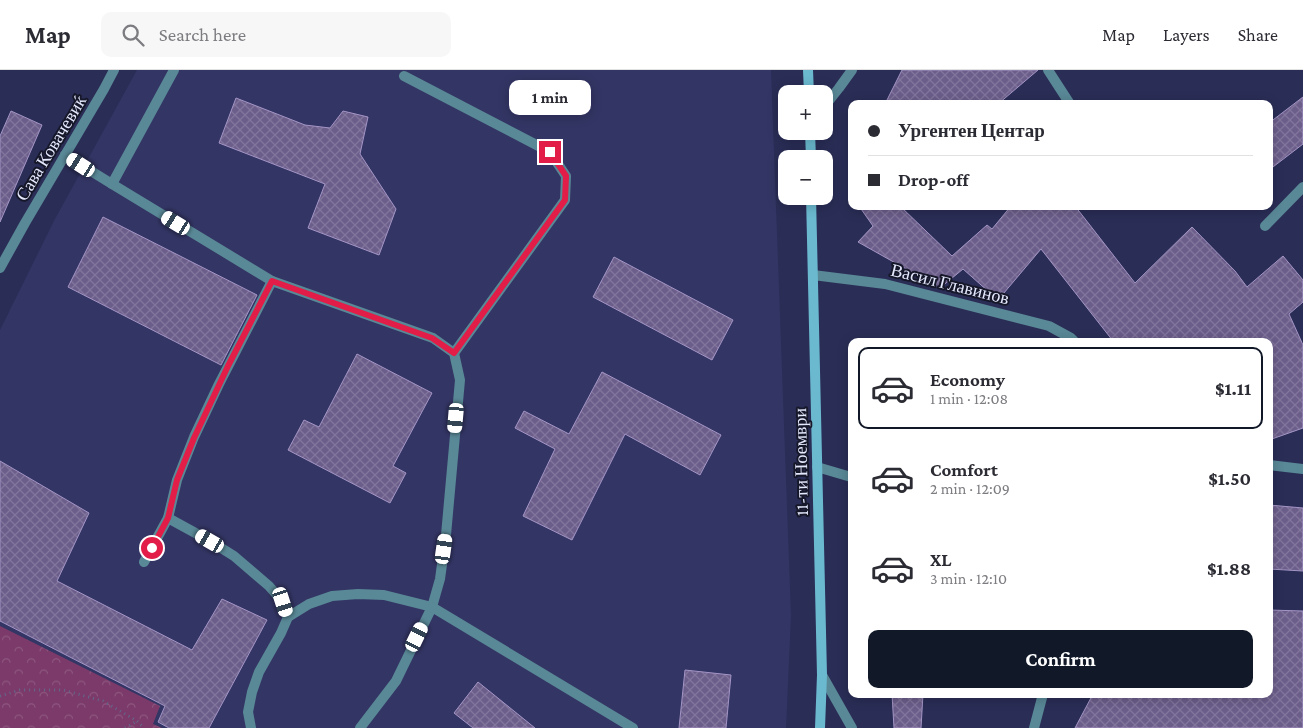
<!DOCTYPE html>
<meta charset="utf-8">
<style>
body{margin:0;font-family:"Crimson Pro",serif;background:#f7f7f7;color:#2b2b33;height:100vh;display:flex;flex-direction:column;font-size:19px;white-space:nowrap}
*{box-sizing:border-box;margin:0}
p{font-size:16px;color:#7c7c81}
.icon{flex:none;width:28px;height:28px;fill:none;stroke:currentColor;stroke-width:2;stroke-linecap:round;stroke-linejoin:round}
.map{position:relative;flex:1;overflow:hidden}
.drawer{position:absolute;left:848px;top:268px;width:425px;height:360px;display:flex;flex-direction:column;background:#fff;border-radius:10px;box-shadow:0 2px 12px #0003}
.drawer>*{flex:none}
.hud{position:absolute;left:848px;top:30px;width:425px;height:110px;border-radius:10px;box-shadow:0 2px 12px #0003;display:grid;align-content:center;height:110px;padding:0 20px;background:#fff}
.buttons{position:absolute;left:778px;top:15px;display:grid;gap:10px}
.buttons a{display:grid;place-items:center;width:55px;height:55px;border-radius:10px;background:#fff;box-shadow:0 2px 12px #0003;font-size:25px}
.end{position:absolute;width:22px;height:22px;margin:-11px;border:6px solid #e11d48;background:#fff;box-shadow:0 0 0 2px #fff}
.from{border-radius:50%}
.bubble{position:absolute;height:35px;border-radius:10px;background:#fff;box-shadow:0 2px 12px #0003;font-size:16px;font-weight:700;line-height:35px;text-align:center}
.car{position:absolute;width:15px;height:30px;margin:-15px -8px;border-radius:6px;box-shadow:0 0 4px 1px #0007;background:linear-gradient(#fff 24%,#345 0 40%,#fff 0 76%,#345 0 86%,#fff 0)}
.hud b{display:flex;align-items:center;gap:18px;height:48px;font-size:19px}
.hud b+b{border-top:1px solid #e1e1e2}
.hud i{width:12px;height:12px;background:#2b2b33}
ul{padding:9px 0 0;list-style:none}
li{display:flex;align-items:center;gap:15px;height:82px;margin:0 10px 8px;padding:0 10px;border:2px solid transparent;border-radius:10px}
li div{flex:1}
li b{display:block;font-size:19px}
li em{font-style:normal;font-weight:700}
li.on{border-color:#111827}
li>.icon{width:45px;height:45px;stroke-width:1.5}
.cta{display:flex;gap:10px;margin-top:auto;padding:10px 20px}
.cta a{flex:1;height:58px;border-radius:10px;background:#111827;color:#fff;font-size:20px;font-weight:700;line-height:58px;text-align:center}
header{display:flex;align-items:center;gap:30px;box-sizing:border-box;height:70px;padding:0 25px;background:#fff;border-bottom:1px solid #e1e1e2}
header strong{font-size:24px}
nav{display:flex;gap:28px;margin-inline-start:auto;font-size:18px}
.search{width:350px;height:45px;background:#f7f7f7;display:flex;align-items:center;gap:12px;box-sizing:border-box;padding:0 18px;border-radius:10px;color:#7c7c81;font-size:19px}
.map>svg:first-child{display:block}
.built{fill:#333564}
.forest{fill:url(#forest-crowns)}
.building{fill:url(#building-cross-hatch);stroke:#a495c6}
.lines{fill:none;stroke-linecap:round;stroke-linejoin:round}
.path{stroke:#64678a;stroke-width:3;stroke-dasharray:1 4;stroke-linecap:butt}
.lane{stroke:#598896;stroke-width:10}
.street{stroke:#598896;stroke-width:10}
.secondary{stroke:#6bb9cf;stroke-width:10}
.route{stroke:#e11d48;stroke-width:6}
.labels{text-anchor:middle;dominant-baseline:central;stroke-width:4;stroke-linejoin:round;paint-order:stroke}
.street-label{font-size:18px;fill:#e5e9fe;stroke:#16182a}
</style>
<header>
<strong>Map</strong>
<div class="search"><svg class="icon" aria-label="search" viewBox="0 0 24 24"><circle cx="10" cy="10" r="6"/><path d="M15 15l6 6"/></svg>Search here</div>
<nav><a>Map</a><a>Layers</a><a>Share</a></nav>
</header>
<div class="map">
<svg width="1303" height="658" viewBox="0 0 1303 658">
<defs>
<pattern id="forest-crowns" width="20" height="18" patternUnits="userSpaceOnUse" patternTransform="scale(1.25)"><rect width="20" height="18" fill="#7b3a69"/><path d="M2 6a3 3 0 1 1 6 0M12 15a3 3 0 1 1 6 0" fill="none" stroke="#8e5680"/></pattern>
<pattern id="building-cross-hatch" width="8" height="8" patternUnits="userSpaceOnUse" patternTransform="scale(1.25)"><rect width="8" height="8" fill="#6c5e8b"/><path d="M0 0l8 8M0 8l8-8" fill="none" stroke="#81759c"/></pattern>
</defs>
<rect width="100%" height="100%" fill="#2a2d56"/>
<polygon class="built" points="137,0 771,0 791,546 786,658 0,658 0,260 55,149"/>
<polygon class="forest" points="0,556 160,636 153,654 162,658 0,658"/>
<g class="building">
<polygon points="902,0 1038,0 998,34 885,34"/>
<polygon points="1303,27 1303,74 1269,100 1269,53"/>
<polygon points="236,28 305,55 330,58 343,41 368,47 360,84 396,139 379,185 308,158 325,114 219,73"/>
<polygon points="11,41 42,55 0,152 0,66"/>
<polygon points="859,136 900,136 952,186 987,155 992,159 1011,136 1075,136 1135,213 1192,157 1235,201 1247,217 1283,186 1303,210 1303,232 1289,244 1303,275 1303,358 1269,370 1269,271 1113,271 1041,179 998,230 963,199 940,218 858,172 873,156"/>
<polygon points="103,147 257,225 221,295 68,217"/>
<polygon points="614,187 733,250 712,290 593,227"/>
<polygon points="357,284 432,323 393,396 406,403 390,433 288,380 304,350 319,357"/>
<polygon points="602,302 721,365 700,405 625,364 572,470 523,446 555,379 515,358 524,341 569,364"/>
<polygon points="0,391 89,443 57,511 192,580 222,529 267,550 209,658 169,658 158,652 165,636 0,551"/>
<polygon points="1269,435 1303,438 1303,501 1269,499"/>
<polygon points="1269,540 1303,541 1303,658 1075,658 1093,624 1269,624"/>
<polygon points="685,600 731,605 726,658 679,658"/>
<polygon points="478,612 535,658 473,658 454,643"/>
<polygon points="892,624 923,624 921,658 894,658"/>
</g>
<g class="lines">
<g class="path">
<polyline points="0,626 20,620 63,620 103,631 137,651 144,658"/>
<polyline points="125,658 137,651"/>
</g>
<g class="lane">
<polyline points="174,0 112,114 272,211 433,268 454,283 460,310 446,465 440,509 432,537 396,611 360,658"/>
<polyline points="404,6 550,82 566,106 565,130 454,283"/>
<polyline points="65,85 112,114"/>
<polyline points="168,448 210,471 234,486 269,516 283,532 288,547 281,563 259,602 252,622 248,642 251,658"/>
<polyline points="144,492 168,448 177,410 194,367 219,314 272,211"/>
<polyline points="288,547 309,534 332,526 358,524 384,525 432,537 633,658"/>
</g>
<g class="street">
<polyline points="1048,0 1070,34"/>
<polyline points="824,37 839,18 852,0"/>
<polyline points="1265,156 1303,117"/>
<polyline points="0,198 25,153 104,19 114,0"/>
<polyline points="813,205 885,214 1049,256 1071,268 1074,271"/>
<polyline points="1269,395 1303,399"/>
<polyline points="817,397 851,407"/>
<polyline points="822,605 852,658"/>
<polyline points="1034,658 1043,624"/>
</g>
<g class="secondary">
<polyline points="808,0 809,24"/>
<polyline points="810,61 811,89"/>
<polyline points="811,126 822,605 820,658"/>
</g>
</g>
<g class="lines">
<polyline class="route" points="152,478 168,448 177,410 194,368 228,296 272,211 432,268 454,283 565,130 566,106 550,82"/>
</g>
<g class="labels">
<g class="street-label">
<text transform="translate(51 78) rotate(-59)">Сава Ковачевиќ</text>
<text transform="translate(950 214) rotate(14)">Васил Главинов</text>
<text transform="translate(801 392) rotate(-91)">11-ти Ноември</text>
</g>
</g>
</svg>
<div class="buttons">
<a>+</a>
<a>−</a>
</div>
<i class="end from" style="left:152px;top:478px"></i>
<i class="end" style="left:550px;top:82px"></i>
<div class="bubble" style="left:509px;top:10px;width:82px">1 min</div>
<i class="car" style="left:81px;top:95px;rotate:302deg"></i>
<i class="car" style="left:176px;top:153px;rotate:301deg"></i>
<i class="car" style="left:456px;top:348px;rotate:185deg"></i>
<i class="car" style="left:210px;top:471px;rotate:300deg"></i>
<i class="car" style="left:444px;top:479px;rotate:8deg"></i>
<i class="car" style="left:283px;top:532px;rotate:162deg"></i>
<i class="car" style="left:417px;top:567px;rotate:26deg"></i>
<div class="hud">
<b><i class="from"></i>Ургентен Центар</b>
<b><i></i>Drop-off</b>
</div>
<section class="drawer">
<ul>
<li class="on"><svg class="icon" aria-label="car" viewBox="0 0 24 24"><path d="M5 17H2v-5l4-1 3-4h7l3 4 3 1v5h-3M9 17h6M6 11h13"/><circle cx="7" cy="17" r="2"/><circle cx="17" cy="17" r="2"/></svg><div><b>Economy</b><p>1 min · 12:08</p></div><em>$1.11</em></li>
<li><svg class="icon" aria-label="car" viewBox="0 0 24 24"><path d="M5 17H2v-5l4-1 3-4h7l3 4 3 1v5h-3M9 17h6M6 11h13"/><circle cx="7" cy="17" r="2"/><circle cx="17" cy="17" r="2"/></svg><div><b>Comfort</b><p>2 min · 12:09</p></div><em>$1.50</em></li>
<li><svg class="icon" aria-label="car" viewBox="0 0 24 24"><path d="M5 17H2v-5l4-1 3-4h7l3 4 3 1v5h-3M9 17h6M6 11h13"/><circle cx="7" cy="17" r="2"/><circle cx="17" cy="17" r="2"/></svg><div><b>XL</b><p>3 min · 12:10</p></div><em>$1.88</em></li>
</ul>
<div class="cta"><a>Confirm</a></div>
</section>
</div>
